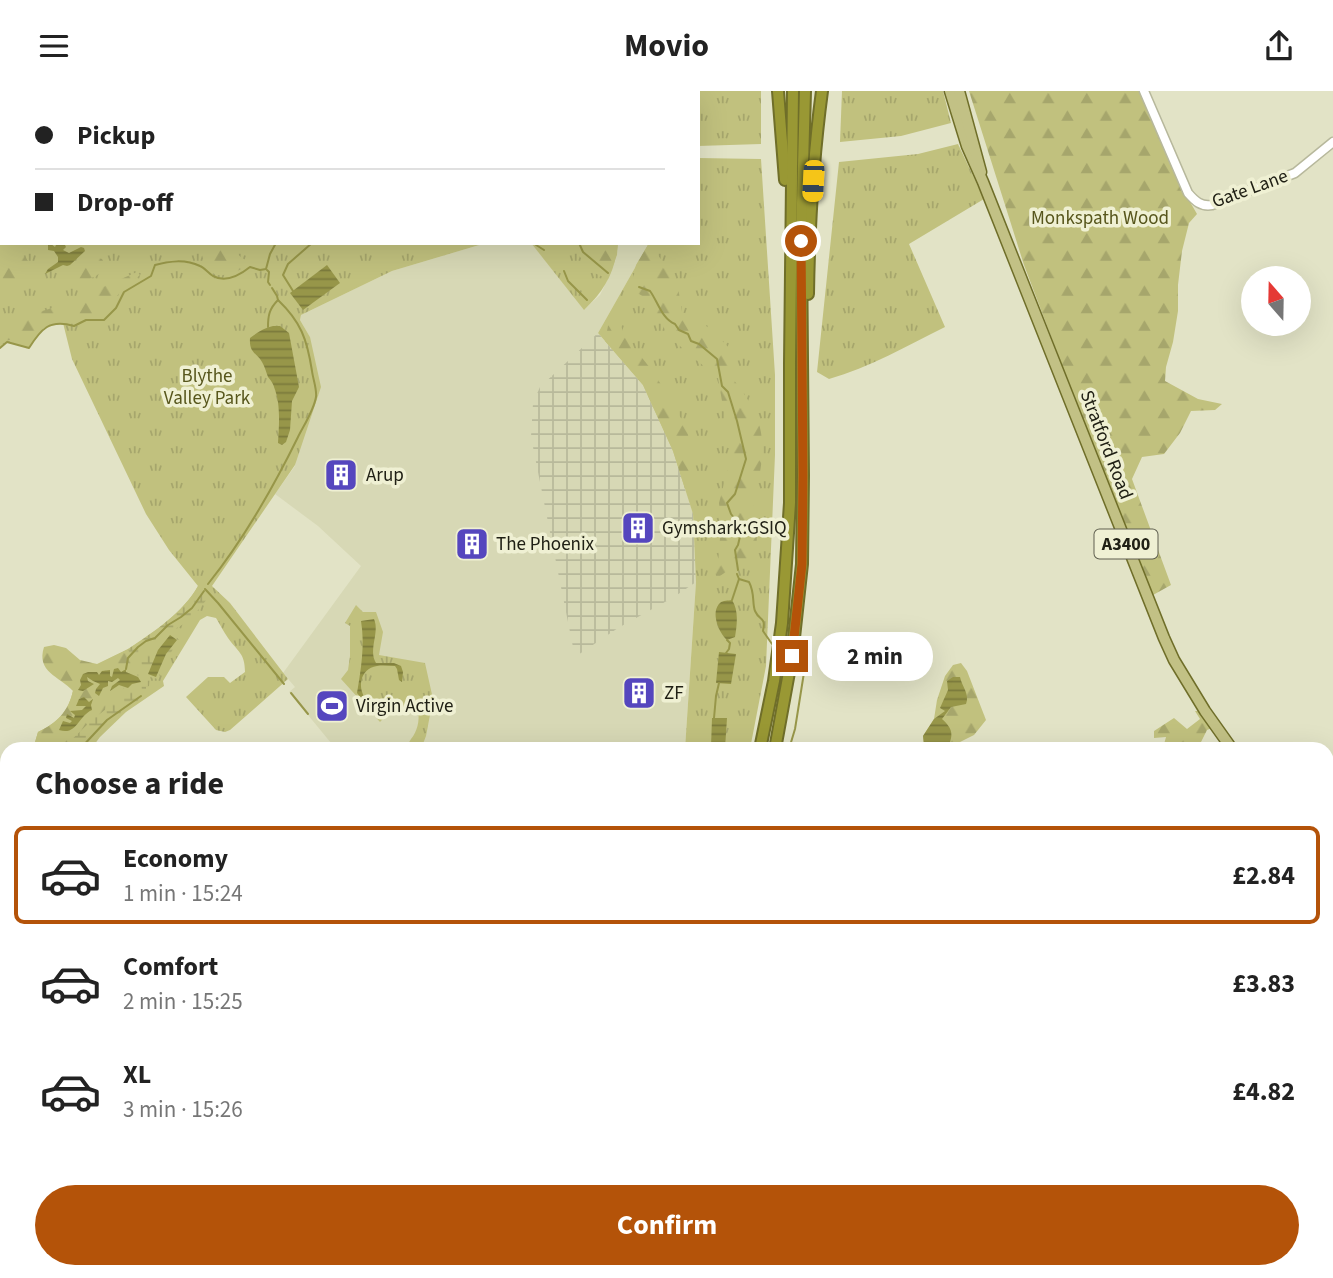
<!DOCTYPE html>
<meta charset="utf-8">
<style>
body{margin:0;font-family:"Source Sans 3",sans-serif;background:#f6f6f6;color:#222;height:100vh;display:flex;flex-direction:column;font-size:26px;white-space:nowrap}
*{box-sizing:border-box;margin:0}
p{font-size:23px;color:#767676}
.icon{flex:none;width:38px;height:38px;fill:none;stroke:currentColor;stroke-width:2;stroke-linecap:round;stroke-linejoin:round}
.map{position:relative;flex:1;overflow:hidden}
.sheet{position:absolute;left:0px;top:651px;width:1334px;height:537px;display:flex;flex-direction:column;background:#fff;border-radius:21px 21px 0 0;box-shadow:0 7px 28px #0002}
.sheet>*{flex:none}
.hud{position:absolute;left:0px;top:0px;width:700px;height:154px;box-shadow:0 7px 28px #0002;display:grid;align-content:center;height:154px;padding:0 35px;background:#fff}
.needle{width:46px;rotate:340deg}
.fabs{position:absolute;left:1241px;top:175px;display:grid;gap:14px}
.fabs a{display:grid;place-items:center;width:70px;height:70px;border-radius:50%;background:#fff;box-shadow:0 7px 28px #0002;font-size:35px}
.end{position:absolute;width:32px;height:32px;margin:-16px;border:9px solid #b45309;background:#fff;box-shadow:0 0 0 4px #fff}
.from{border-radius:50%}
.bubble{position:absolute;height:49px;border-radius:24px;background:#fff;box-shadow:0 7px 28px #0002;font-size:23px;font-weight:700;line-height:49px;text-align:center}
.car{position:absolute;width:21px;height:42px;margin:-21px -10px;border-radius:9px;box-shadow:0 0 5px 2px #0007;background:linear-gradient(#f5c518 24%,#345 0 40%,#f5c518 0 76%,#345 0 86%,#f5c518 0)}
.hud b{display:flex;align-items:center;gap:24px;height:66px;font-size:26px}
.hud b+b{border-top:2px solid #e0e0e0}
.hud i{width:18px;height:18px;background:#222}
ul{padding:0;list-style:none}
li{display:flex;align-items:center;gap:21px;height:98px;margin:0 14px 10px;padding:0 21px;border:4px solid transparent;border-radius:10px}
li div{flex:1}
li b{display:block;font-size:26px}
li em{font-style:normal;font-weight:700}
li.active{border-color:#b45309}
li>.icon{width:63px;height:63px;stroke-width:1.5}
h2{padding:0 35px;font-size:32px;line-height:84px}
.button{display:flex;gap:14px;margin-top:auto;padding:14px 35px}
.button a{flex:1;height:80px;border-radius:42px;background:#b45309;color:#fff;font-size:28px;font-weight:700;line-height:80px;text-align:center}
header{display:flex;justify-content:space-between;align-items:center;height:91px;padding:0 35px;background:#fff;font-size:32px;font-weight:700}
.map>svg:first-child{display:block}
.built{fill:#d7d8b5}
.industrial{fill:url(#industrial-grid)}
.grass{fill:url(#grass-tufts)}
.forest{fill:url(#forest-firs)}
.wetland{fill:url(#wetland-marsh)}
.water{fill:url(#water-rules)}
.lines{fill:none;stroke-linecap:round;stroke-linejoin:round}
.stream{stroke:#979649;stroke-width:2}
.tertiary-casing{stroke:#b7b89c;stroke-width:11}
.primary-casing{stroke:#6f6e29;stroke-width:13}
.motorway-casing{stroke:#6f6e29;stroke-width:14}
.tertiary{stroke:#fff;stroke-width:8}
.primary{stroke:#c2c185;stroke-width:10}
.motorway{stroke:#999834;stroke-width:10}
.route{stroke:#b45309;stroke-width:9}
.labels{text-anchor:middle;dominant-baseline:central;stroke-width:7;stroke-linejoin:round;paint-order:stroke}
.shield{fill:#eff0d3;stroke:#5e5e4e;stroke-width:2}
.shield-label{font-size:18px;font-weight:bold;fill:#202015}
.street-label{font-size:19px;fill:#202015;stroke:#eff0d3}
.park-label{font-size:19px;fill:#57561c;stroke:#eff0d3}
.poi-label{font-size:19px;fill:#202015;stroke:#eff0d3;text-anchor:start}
</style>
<header><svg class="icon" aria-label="menu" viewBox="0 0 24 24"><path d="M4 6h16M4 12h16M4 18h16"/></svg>Movio<svg class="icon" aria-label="share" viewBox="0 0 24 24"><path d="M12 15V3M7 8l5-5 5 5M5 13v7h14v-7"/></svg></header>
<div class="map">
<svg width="1333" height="1187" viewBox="0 0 1333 1187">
<defs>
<pattern id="industrial-grid" width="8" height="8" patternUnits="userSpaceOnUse" patternTransform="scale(1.75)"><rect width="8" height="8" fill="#d7d8b5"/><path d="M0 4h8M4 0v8" fill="none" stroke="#b8b99b"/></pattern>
<pattern id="grass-tufts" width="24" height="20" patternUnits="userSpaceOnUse" patternTransform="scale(1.75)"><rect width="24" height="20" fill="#c1c17e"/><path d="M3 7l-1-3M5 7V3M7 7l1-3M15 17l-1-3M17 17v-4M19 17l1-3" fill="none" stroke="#a6a66c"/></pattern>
<pattern id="forest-firs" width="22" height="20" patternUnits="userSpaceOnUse" patternTransform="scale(1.75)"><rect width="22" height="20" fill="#c1c17e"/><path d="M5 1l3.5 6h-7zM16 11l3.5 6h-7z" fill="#a6a66c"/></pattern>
<pattern id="wetland-marsh" width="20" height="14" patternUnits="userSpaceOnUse" patternTransform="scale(1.75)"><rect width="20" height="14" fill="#c1c17e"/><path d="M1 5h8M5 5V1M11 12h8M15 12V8" fill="none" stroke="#a6a66c"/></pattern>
<pattern id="water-rules" width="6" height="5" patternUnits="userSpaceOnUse" patternTransform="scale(1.75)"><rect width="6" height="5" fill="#979649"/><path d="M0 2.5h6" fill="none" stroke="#7b7a3c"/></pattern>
</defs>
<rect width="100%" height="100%" fill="#e2e3c6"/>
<polygon class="built" points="486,152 531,152 585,218 600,204 608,188 617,164 618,152 649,152 598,242 673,360 693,423 696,491 685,658 336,658 289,601 295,596 283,582 361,475 318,435 275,403 295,375 310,246 300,229 301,224 392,180"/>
<polygon class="industrial" points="598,242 643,294 673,360 693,423 696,491 674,506 618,537 575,566 531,346 533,312 540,296"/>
<g class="grass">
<path d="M0,0H619V2H2V152H486L392,180L301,224L300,229L310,246L321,296L295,374L212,495L230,512L288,588L230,639L225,641L216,639L186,606L208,586H224L230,592L245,581C245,562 238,561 228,547C223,540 220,533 216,527L207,525L200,529L163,590L164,595L126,621L100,646L91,658H33L38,641C54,633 66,624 71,607C73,602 73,596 76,592C89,574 111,568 130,557C153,543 185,519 198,495L169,459L146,423L72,268L63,232L44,237L29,257L7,251L0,257Z"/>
<polygon points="637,0 761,0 761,53 698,55 698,2 636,2"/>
<polygon points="842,0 943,0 951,32 901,45 840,51"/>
<path d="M958,53L984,108L909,153L945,236C908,254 869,277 829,288L817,281L839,71L918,63Z"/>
<polygon points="698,67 761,68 775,284 775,364 766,575 750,658 685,658 696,491 693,423 673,360 643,294 598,242 649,152 698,152"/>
<path d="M531,152H618C615,181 605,199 584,219Z"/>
<path d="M356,514L363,521H376L383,541L379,564L425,572L433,608L426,645L421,658H405C406,654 409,652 411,648C417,641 420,629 418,621C399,611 393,618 380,631L341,588L348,579L350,565V535L345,532Z"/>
<polygon points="7,833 7,1026 0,1028 0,839"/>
<polygon points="0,1124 7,1129 7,1181 79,1181 86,1187 0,1187"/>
<polygon points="101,1181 317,1181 311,1187 110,1187"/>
</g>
<g class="forest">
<polygon points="969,0 1140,0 1182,97 1197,123 1189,132 1182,160 1178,194 1178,220 1173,251 1166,276 1165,290 1198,308 1222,313 1215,319 1191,320 1180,342 1164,363 1142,366 1132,388 1171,494 1153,504 1109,398 1024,174"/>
<path d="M221,152H237C233,165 245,170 255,171C235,181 210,198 202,164Z"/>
<polygon points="569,152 618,152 617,164 608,188 592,181"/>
<path d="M649,152L677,190L682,221C701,227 717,244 731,259L728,282C755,315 768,336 760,381C759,390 753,398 753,407C752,427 762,447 753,466C748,476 741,475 731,478C726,480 722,484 717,487L714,480L718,473L721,434L719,412L727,381L730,356L718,287L668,245L660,229L644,206L631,198L636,174Z"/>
<polygon points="23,164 28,170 29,182 23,189 0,199 0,181"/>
<path d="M99,167L102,168L106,176C98,188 75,194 60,193L59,190L60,186L67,181L85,175Z"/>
<polygon points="137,181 140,184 121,200 110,214 108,219 101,225 84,226 75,230 57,227 44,232 31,244 28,250 14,248 0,251 0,238 13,234 39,221 62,214"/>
<polygon points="613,230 620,231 624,244 654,282 688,339 691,398 685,398 673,360 643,294 605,250 608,235"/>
<path d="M54,554L66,557L80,569L97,573L128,558L138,586L141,591C134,592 121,598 116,603C111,608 109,616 103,621C89,633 76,646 62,658H33L38,641C57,632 68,621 73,600C59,585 36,581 44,556Z"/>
<polygon points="961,572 967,580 986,629 974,644 960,651 954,658 920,658 924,654 923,645 934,628 937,609 945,585 953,574"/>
<polygon points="1195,620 1201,620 1212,637 1207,639 1201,651 1174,657 1163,657 1166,646 1154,647 1154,640 1174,627 1187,638 1200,628"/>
<polygon points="790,1181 881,1181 884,1187 791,1187"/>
</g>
<path class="wetland" d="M198,495L208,505V507L189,530L173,539L174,543L179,549L168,566L158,588L150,586L149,595L146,596V601C138,612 126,618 115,628C105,637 96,647 88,658H62L93,628L105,619L106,610L132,593L140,591L128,558C152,542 184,521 198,495Z"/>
<g class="water">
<polygon points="48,152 51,153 55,156 57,152 64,152 66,156 63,159 69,162 81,156 84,157 85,160 70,174 67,175 63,174 45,183 48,178 58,171 58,166 54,160 48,159"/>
<polygon points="327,174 340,192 303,219 290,202"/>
<path d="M273,235H280L289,242L299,296L292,310L290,339L286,351L282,354L278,352C279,334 281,313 274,296C274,294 270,288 268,286C266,281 265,276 262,271C256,261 249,262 250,247C258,241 264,237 273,235Z"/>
<path d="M732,509C739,520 737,534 735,546L727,549C719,542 710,521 720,512C723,509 728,510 732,509Z"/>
<path d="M374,528C380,542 368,558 376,572H394L401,575L403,581L402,591L399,589L397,578L395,575C389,575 383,574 377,575C359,578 357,598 367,610L366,613L357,602C361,578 365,554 361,530Z"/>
<polygon points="170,544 177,549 166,563 156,586 148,583 158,559"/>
<polygon points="719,561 736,563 731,593 716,592"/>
<polygon points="118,577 121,581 126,578 126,581 138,586 141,591 132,593 128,597 119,594 110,600 112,595 120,589 118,587 112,591 108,590 108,595 103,597 99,605 95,602 96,598 100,593 93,590 87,586 88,590 94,593 83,600 78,599 81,594 80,589 83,583 88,581 97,581 99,584 102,580 110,579 110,585 112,586 114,578"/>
<path d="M953,586H960C962,596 970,603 966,613L951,616L942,628C953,638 954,644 947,658H920L924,654L923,645L934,628L945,620L940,617L948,599L947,590Z"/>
<path d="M84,606L89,611L93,608L91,614L92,619C78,625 77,645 59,639L63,630L70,632L72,630L66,627L67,623L74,627L75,624L70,620L82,619L86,615H76L79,608Z"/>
<polygon points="712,627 727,627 725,657 711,656"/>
</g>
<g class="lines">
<g class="stream">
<polyline points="476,0 476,2"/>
<polyline points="463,2 465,0"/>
<polyline points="533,152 544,159"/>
<polyline points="579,152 583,161 608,182"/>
<polyline points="267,179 269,181 268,191 270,194"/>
<polyline points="564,180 568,190 587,209"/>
<path d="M639,196L650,200C658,211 662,228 675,233L679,239L688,243L691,250L699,253L717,268L722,295L728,301L737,330L746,368L735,403L727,412L731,423L742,437L738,454L735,459L738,479"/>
<polyline points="293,200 283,184 288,173 312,152"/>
<path d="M268,236C268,225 269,218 278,209L277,205L272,197"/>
<path d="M0,257L7,251L29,257C41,238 49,228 74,235L86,229H104L116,217L124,201L151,185L155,174C168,170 186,168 200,175C205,177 208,182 213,185C226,192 240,184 250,176L260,179L266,178L270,163L276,152"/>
<path d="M737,483L739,488L749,491C755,502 752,512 755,520C760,531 766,525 763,540L772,553"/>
<path d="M208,493C244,448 273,397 298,346C304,334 314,319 316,306C317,298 313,288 312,280C307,248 301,231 278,209"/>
<polyline points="205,498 218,512 284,593"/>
<polyline points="732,509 739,488"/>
<polyline points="726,562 729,558 730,552 727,549"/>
<polyline points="126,578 128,567 138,556 146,550 155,547 168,534 181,526 192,517 204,500"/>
<polyline points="291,602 308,623"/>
<polyline points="714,627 716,605 719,592"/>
<polyline points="80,658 107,629 141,605"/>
<polyline points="789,658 795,638 806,569 807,561 804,558"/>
<polyline points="825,1181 827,1187"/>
<polyline points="806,1187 808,1181"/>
</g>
<defs>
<g id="tertiary">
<path d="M1144,0L1188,102C1195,110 1201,116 1212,114L1295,82L1333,51"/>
<polyline points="1326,935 1333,936"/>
<polyline points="0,1118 7,1123"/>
<polyline points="91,1181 99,1187"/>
<polyline points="379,1187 383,1181"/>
</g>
<g id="primary">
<polyline points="950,0 967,55 983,91 1164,547 1174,569 1205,620 1232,658"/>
<polyline points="959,0 981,81"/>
<polyline points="1326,782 1333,789"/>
</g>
<g id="motorway">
<polyline points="778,0 785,89"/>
<path d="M808,203C809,135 813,67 822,0"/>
<polyline points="760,658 774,590 782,532 790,412 790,273 793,0"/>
<polyline points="775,658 792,565 802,473 803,384 801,150 805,0"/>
<polyline points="532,1187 535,1181"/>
<polyline points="544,1187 547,1181"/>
</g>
</defs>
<use href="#tertiary" class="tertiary-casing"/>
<use href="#primary" class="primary-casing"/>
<use href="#motorway" class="motorway-casing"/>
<use href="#tertiary" class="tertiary"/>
<use href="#primary" class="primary"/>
<use href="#motorway" class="motorway"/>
</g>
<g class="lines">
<polyline class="route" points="792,565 802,473 803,384 801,150"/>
</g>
<defs>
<symbol id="building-square" viewBox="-11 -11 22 22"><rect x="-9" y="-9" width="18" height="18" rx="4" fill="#5546be" stroke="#eff0d3"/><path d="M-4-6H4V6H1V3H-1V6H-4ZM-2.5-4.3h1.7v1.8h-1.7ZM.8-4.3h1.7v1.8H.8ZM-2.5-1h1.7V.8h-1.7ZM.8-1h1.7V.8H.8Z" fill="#fff"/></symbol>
<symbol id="stadium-square" viewBox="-11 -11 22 22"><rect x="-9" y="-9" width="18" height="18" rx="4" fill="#5546be" stroke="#eff0d3"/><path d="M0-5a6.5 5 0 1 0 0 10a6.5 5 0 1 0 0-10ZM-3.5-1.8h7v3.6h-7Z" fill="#fff"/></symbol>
</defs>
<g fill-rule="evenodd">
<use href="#building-square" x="322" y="365" width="38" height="38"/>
<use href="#building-square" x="619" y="418" width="38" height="38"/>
<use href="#building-square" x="453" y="434" width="38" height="38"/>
<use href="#building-square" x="620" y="583" width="38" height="38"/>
<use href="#stadium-square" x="313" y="596" width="38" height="38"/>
</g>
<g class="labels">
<rect class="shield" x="1094.5" y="438.5" width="63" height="29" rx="5"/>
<g class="shield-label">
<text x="1126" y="453">A3400</text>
</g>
<g class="street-label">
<text transform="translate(1250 98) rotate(-20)">Gate Lane</text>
<text transform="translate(1106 354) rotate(69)">Stratford Road</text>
</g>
<g class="park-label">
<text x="1100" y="127">Monkspath Wood</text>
<text x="207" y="285">Blythe<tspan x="207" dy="22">Valley Park</tspan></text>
</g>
<g class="poi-label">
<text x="366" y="384">Arup</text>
<text x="662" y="437">Gymshark:GSIQ</text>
<text x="496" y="453">The Phoenix</text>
<text x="664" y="602">ZF</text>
<text x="356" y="615">Virgin Active</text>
</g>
</g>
</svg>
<div class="fabs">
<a><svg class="needle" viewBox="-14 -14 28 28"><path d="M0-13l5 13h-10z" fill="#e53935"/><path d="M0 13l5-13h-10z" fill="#767676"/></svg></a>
</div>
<i class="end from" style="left:801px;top:150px"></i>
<i class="end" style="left:792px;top:565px"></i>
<div class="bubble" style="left:817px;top:541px;width:116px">2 min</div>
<i class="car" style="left:813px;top:90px;rotate:183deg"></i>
<div class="hud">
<b><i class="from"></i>Pickup</b>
<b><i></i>Drop-off</b>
</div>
<section class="sheet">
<h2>Choose a ride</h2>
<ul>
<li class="active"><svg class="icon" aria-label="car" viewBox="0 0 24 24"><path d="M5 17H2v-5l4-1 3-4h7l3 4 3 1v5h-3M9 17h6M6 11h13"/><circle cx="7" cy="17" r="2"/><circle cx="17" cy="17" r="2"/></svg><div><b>Economy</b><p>1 min · 15:24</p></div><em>£2.84</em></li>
<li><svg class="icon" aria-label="car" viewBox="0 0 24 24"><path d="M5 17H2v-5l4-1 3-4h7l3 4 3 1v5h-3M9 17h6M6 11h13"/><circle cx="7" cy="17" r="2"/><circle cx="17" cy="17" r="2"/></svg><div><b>Comfort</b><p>2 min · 15:25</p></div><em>£3.83</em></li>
<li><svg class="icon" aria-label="car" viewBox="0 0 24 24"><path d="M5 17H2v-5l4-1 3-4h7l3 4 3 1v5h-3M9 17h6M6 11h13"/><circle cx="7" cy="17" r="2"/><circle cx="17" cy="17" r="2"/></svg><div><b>XL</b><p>3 min · 15:26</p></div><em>£4.82</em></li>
</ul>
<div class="button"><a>Confirm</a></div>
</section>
</div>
